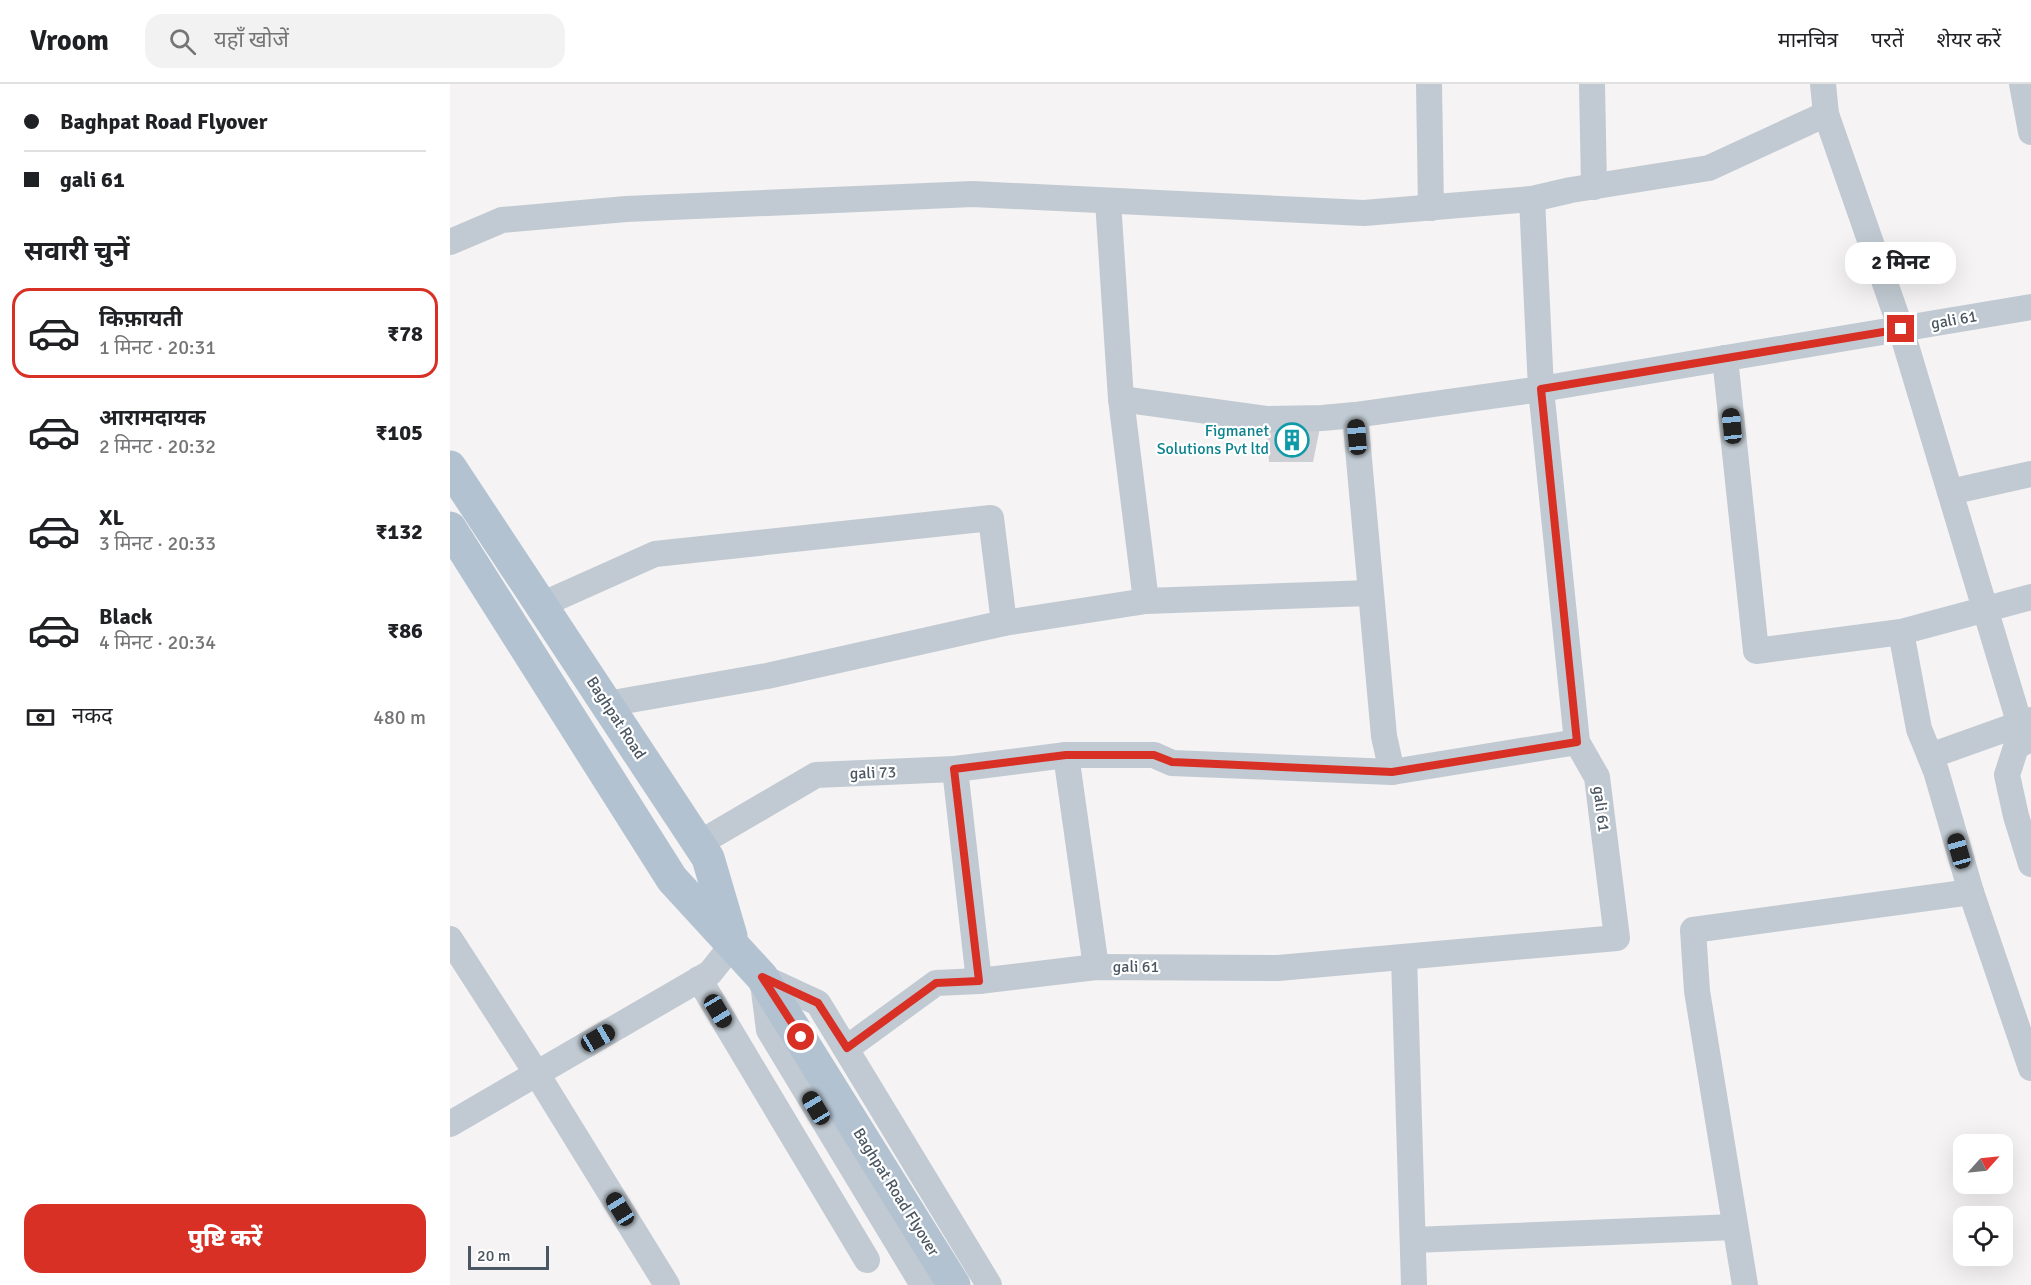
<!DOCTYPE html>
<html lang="hi">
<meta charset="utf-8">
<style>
body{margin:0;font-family:Signika,"Noto Sans Devanagari",sans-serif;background:#f2f2f2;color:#202124;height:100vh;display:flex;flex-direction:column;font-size:22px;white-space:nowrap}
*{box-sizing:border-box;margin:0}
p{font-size:20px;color:#757577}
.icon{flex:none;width:33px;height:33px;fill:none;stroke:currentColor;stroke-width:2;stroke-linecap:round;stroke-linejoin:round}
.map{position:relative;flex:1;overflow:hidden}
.drawer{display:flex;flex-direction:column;background:#fff;width:450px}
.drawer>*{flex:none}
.guide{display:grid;align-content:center;height:132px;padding:0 24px;background:#fff}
.needle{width:39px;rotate:63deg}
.tools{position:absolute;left:1503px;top:1050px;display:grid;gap:12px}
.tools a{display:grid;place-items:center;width:60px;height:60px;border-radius:12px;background:#fff;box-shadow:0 6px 24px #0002;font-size:30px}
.scale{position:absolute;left:18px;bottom:15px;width:81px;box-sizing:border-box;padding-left:6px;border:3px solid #4a5661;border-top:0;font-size:16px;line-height:21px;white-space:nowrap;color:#4a5661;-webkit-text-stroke:4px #fff;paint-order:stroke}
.end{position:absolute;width:27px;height:27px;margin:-14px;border:8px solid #d93025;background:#fff;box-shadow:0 0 0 3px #fff}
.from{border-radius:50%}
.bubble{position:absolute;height:42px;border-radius:18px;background:#fff;box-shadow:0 6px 24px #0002;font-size:20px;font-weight:800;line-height:42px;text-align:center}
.car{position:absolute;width:18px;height:36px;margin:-18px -9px;border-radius:8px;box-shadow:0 0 4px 2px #0007;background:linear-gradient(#222 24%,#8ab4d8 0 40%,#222 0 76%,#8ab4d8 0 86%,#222 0)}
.guide b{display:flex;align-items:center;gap:21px;height:57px;font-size:22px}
.guide b+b{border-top:2px solid #e0e0e0}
.guide i{width:15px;height:15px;background:#202124}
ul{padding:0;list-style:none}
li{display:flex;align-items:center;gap:18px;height:90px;margin:0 12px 9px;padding:0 12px;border:3px solid transparent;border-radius:18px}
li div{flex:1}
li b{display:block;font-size:22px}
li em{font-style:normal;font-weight:800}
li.on{border-color:#d93025}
li>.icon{width:54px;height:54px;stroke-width:1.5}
h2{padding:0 24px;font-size:27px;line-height:72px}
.pay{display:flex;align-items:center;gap:15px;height:66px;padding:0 24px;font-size:22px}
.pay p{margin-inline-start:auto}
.cta{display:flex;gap:12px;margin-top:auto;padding:12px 24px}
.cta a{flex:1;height:69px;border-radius:18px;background:#d93025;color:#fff;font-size:24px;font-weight:800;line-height:69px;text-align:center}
header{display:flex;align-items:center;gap:36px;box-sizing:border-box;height:84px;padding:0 30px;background:#fff;border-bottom:2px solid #e0e0e0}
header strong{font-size:28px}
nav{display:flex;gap:33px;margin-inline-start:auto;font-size:21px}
.search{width:420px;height:54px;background:#f2f2f2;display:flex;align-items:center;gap:15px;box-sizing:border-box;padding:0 21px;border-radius:18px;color:#757577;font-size:22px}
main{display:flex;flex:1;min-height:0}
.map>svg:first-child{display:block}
.building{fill:#cdcfd5}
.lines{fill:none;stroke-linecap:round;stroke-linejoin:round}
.minor{stroke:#c1cad2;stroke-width:26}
.major{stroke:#b3c2d1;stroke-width:33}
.route{stroke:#d93025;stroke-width:8}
.labels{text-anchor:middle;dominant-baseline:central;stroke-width:4.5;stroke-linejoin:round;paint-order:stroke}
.street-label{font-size:16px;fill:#4a5661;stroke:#fff}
.culture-label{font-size:16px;fill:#0d838f;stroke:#fff;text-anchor:end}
</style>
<header>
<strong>Vroom</strong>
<div class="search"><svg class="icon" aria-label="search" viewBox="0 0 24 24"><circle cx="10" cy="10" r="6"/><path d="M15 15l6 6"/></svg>यहाँ खोजें</div>
<nav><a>मानचित्र</a><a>परतें</a><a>शेयर करें</a></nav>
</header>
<main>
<section class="drawer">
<div class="guide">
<b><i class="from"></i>Baghpat Road Flyover</b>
<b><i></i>gali 61</b>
</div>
<h2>सवारी चुनें</h2>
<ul>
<li class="on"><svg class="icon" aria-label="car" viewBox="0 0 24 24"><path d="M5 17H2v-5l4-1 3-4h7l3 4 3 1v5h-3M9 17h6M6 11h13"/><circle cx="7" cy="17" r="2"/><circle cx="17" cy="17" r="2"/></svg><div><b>किफ़ायती</b><p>1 मिनट · 20:31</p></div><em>₹78</em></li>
<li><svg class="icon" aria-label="car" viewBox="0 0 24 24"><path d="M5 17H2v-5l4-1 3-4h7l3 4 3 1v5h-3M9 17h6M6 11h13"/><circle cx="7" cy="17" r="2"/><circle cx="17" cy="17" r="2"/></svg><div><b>आरामदायक</b><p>2 मिनट · 20:32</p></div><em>₹105</em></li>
<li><svg class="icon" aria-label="car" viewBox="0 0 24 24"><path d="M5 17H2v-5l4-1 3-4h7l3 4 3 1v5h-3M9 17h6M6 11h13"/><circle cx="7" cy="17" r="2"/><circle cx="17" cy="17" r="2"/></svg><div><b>XL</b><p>3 मिनट · 20:33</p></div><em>₹132</em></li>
<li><svg class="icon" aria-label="car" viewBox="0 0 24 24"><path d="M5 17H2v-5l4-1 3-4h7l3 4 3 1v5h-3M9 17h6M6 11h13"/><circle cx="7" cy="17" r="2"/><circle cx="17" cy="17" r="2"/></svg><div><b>Black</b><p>4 मिनट · 20:34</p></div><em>₹86</em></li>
</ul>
<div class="pay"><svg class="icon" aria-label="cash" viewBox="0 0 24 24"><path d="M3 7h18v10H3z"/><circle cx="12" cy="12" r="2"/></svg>नकद<p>480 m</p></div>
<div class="cta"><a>पुष्टि करें</a></div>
</section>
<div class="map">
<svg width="1581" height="1201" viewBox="0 0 1581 1201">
<rect width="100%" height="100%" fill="#f5f3f3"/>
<polygon class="building" points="872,334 863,378 819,378 816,335"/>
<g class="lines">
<g class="minor">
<polyline points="979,0 981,124"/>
<polyline points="1142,0 1144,103"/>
<polyline points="1373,0 1376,30 1451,245 1570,641"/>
<polyline points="1572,0 1581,48"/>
<polyline points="658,117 671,315 696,517"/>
<polyline points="0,158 52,136 176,125 523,110 914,129 1082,115 1121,106 1259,84 1376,30"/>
<polyline points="1275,274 1306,567 1451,548 1581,513"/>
<polyline points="671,315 816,335 872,334 905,331 1091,305 1082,115"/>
<polyline points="905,331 934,652 942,688"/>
<polyline points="1500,408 1581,390"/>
<polyline points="91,521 205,470 541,434 554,539"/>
<polyline points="1451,548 1469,645 1486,687 1521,808"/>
<polyline points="157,620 317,592 554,539 696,517 920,509"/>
<polyline points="1581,654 1566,663 1557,691 1566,732 1581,780"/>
<polyline points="616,671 646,883"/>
<polyline points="1480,672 1581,636"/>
<polyline points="505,685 529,897"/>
<polyline points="248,760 366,691 505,685 616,671 704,671 722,679 942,688 1127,658"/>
<polyline points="0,855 87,990 217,1201"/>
<polyline points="954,873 964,1201"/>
<polyline points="312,893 368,919 539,1201"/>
<polyline points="249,895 417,1176"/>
<polyline points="313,899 319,946 473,1201"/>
<polyline points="397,964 486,899 529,897 646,883 828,884 1167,854 1147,693 1127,658 1091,305 1581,223"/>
<polyline points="0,1040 260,889 283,860"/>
<polyline points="963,1156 1285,1143"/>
<polyline points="1295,1201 1247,907 1243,846 1521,808 1581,984"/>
</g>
<g class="major">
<polyline points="0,383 258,774 281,852"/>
<polyline points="0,444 222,795 312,893 504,1201"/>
</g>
</g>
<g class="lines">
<polyline class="route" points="351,953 312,893 368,919 397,964 486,899 529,897 504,685 616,671 704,671 722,678 942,688 1127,658 1091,305 1451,245"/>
</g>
<defs>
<symbol id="building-ring" viewBox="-11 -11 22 22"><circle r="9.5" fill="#fff" stroke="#0f9aa8" stroke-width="1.5"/><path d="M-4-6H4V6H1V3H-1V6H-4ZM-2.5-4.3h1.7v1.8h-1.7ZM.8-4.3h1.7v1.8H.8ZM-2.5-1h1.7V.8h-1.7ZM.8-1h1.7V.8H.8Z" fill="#0f9aa8"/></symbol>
</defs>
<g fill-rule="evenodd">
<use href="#building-ring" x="823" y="337" width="38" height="38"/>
</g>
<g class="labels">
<g class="street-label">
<text transform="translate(1504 236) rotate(-10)">gali 61</text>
<text transform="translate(166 634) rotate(57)">Baghpat Road</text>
<text transform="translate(423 689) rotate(-2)">gali 73</text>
<text transform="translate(1151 725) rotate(83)">gali 61</text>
<text x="686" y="883">gali 61</text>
<text transform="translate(446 1108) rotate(58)">Baghpat Road Flyover</text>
</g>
<g class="culture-label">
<text x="819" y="347">Figmanet<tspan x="819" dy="18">Solutions Pvt ltd</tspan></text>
</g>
</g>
</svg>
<div class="tools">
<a><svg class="needle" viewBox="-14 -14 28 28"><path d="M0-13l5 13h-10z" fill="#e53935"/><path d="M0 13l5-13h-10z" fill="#757577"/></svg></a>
<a><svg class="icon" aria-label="locate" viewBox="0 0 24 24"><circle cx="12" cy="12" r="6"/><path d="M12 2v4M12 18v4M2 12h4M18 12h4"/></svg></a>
</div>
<div class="scale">20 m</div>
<i class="end from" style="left:351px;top:953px"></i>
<i class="end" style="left:1451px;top:245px"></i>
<div class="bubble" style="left:1395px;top:158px;width:111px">2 मिनट</div>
<i class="car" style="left:1282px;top:342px;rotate:354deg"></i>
<i class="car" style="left:907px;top:353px;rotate:355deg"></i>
<i class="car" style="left:1509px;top:767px;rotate:344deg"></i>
<i class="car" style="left:268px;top:927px;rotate:149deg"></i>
<i class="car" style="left:148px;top:954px;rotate:60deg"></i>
<i class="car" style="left:366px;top:1024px;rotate:329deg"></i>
<i class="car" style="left:170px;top:1125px;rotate:328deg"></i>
</div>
</main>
